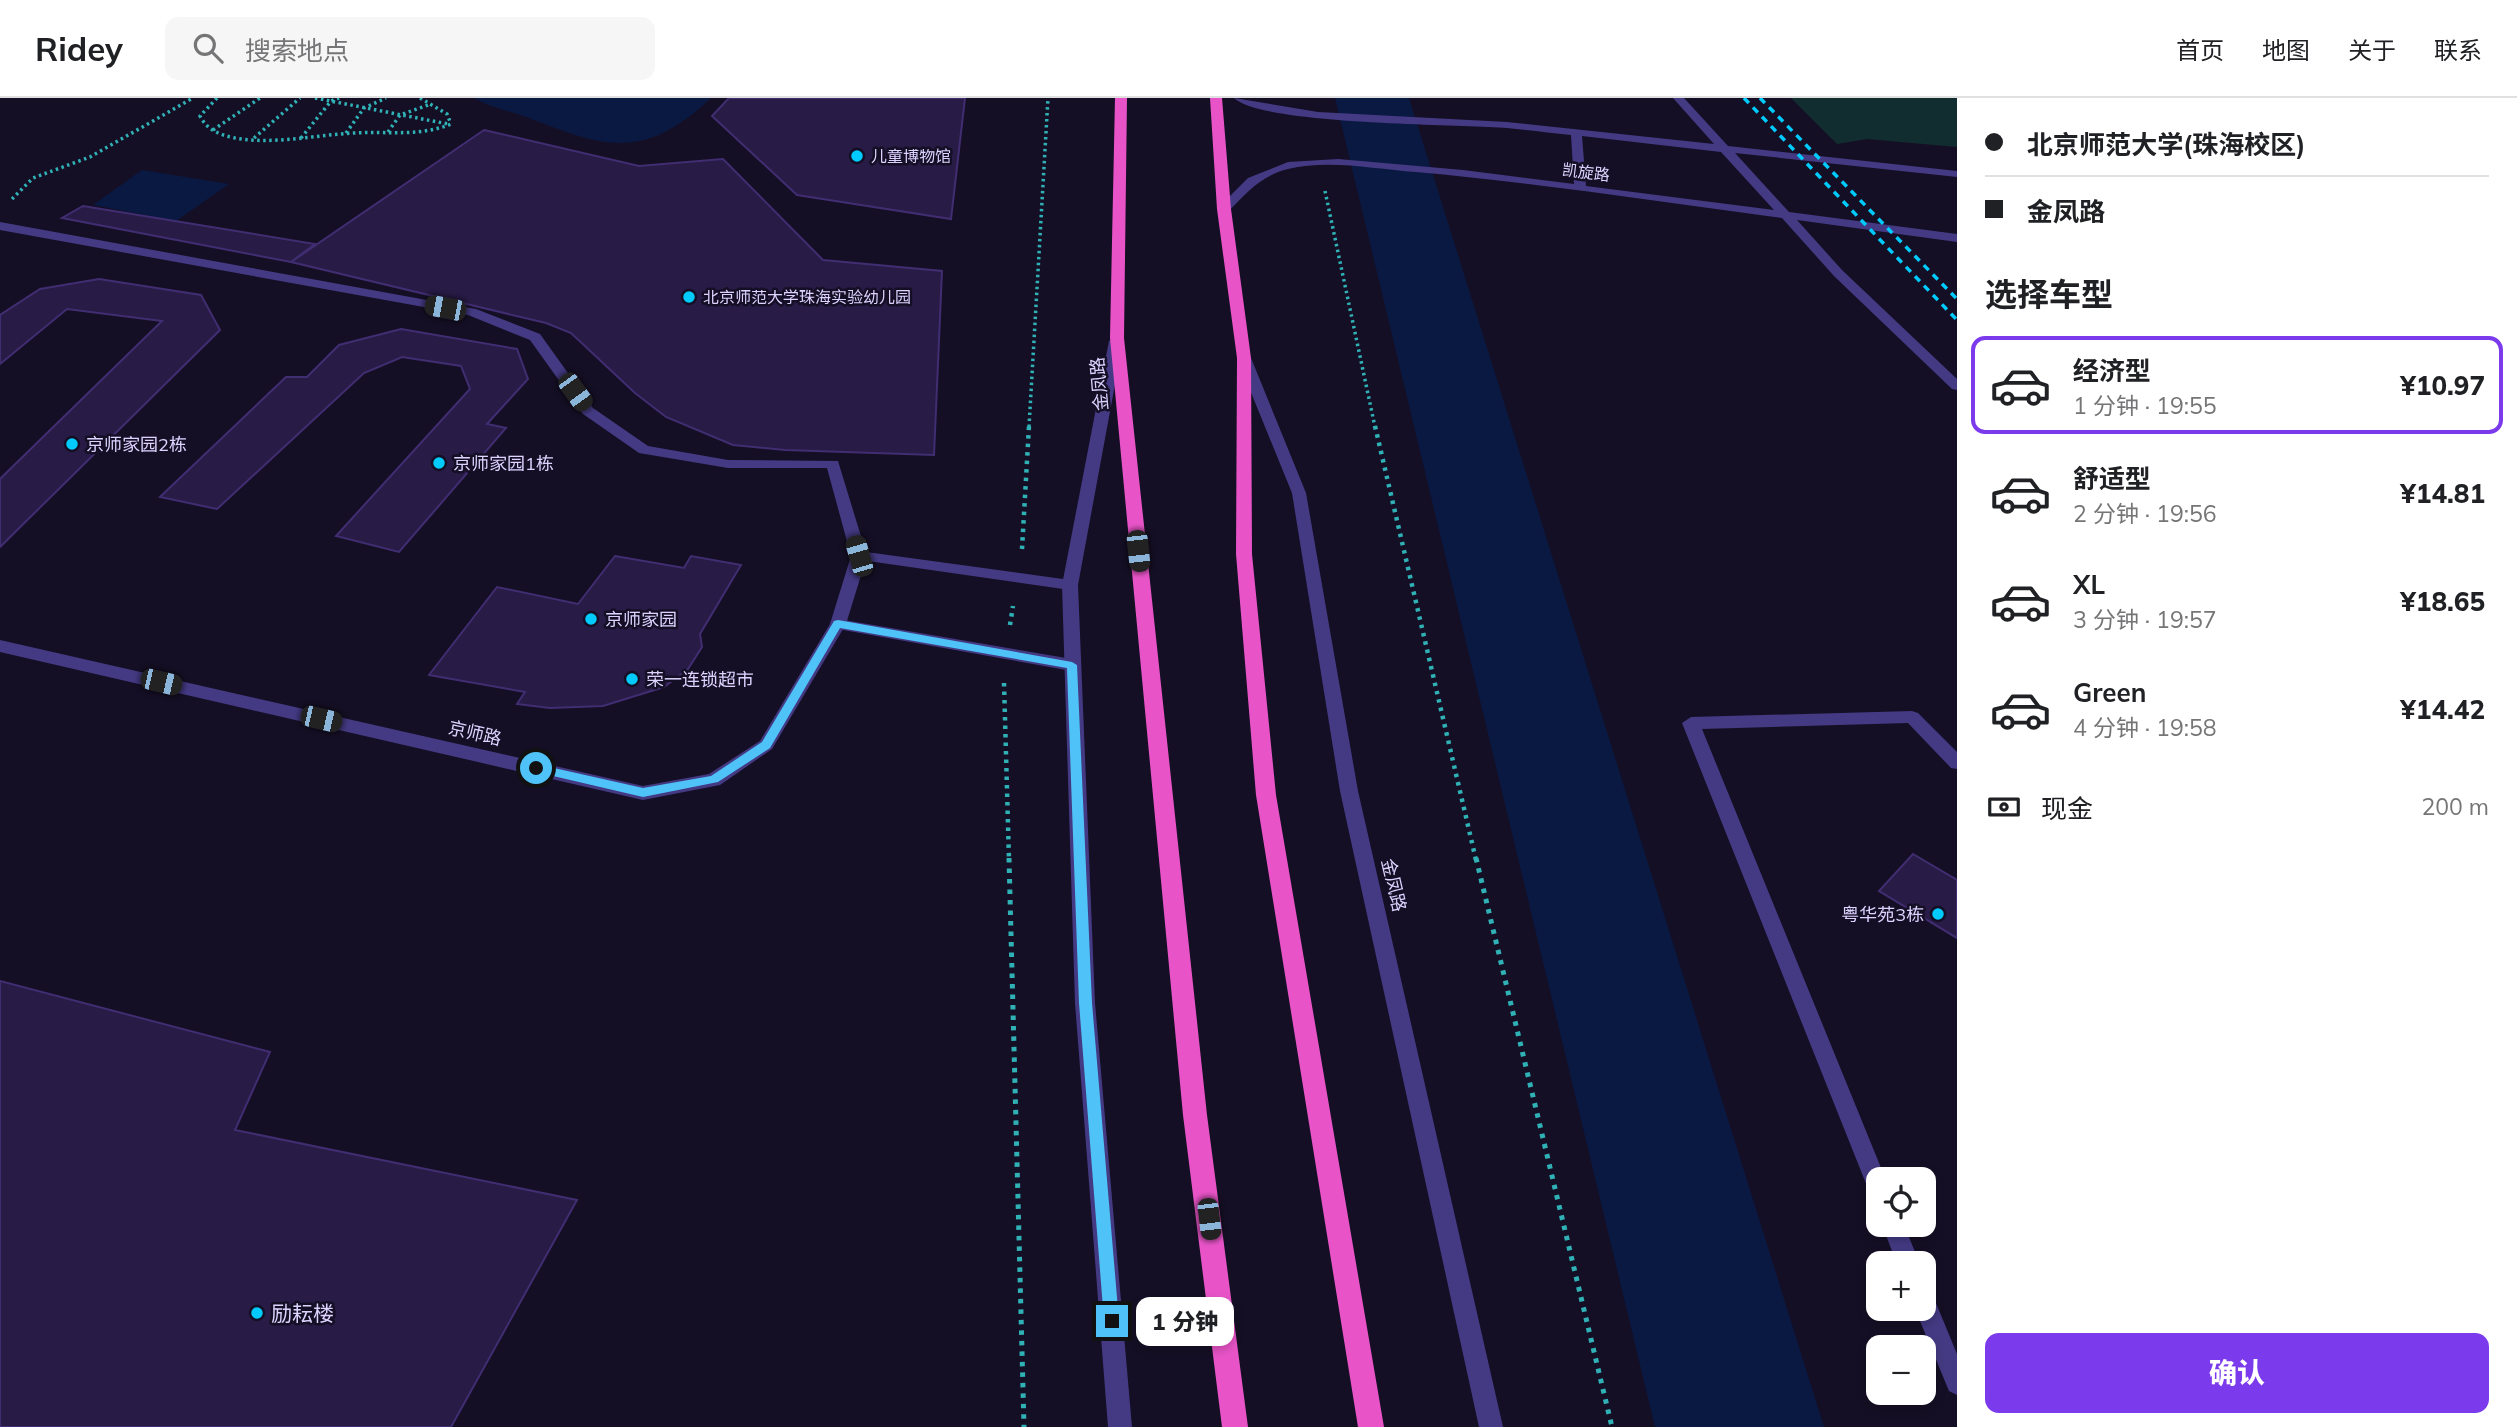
<!DOCTYPE html>
<html lang="zh">
<meta charset="utf-8">
<style>
body{margin:0;font-family:Mulish,"Noto Sans SC",sans-serif;background:#f6f6f6;color:#202124;height:100vh;display:flex;flex-direction:column;font-size:26px;white-space:nowrap}
*{box-sizing:border-box;margin:0}
p{font-size:23px;color:#757577}
.icon{flex:none;width:38px;height:38px;fill:none;stroke:currentColor;stroke-width:2;stroke-linecap:round;stroke-linejoin:round}
.map{position:relative;flex:1;overflow:hidden}
.panel{display:flex;flex-direction:column;background:#fff;width:560px}
.panel>*{flex:none}
.guide{display:grid;align-content:center;height:154px;padding:0 28px;background:#fff}
.controls{position:absolute;left:1866px;top:1069px;display:grid;gap:14px}
.controls a{display:grid;place-items:center;width:70px;height:70px;border-radius:14px;background:#fff;box-shadow:0 4px 10px #0003;font-size:35px}
.end{position:absolute;width:32px;height:32px;margin:-16px;border:9px solid #4fc3f7;background:#111;box-shadow:0 0 0 4px #111}
.from{border-radius:50%}
.bubble{position:absolute;height:49px;border-radius:14px;background:#fff;box-shadow:0 4px 10px #0003;font-size:23px;font-weight:800;line-height:49px;text-align:center}
.car{position:absolute;width:21px;height:42px;margin:-21px -10px;border-radius:9px;box-shadow:0 0 5px 2px #0007;background:linear-gradient(#222 24%,#8ab4d8 0 40%,#222 0 76%,#8ab4d8 0 86%,#222 0)}
.guide b{display:flex;align-items:center;gap:24px;height:66px;font-size:26px}
.guide b+b{border-top:2px solid #e0e0e0}
.guide i{width:18px;height:18px;background:#202124}
ul{padding:0;list-style:none}
li{display:flex;align-items:center;gap:21px;height:98px;margin:0 14px 10px;padding:0 14px;border:4px solid transparent;border-radius:14px}
li div{flex:1}
li b{display:block;font-size:26px}
li em{font-style:normal;font-weight:800}
li.on{border-color:#7c3aed}
li>.icon{width:63px;height:63px;stroke-width:1.5}
h2{padding:0 28px;font-size:32px;line-height:84px}
.pay{display:flex;align-items:center;gap:18px;height:77px;padding:0 28px;font-size:26px}
.pay p{margin-inline-start:auto}
.primary-button{display:flex;gap:14px;margin-top:auto;padding:14px 28px}
.primary-button a{flex:1;height:80px;border-radius:14px;background:#7c3aed;color:#fff;font-size:28px;font-weight:800;line-height:80px;text-align:center}
header{display:flex;align-items:center;gap:42px;box-sizing:border-box;height:98px;padding:0 35px;background:#fff;border-bottom:2px solid #e0e0e0}
header strong{font-size:33px}
nav{display:flex;gap:38px;margin-inline-start:auto;font-size:24px}
.search{width:490px;height:63px;background:#f6f6f6;display:flex;align-items:center;gap:18px;box-sizing:border-box;padding:0 24px;border-radius:14px;color:#757577;font-size:26px}
main{display:flex;flex:1;min-height:0}
.map>svg:first-child{display:block}
.green{fill:#122d2f}
.water{fill:#0a1942}
.building{fill:#281b46;stroke:#412d71;stroke-width:2}
.lines{fill:none;stroke-linecap:round;stroke-linejoin:round}
.path-far2{stroke:#2fb1b6;stroke-width:3.5;stroke-dasharray:2.5 3.5;stroke-linecap:butt}
.path-far1{stroke:#2fb1b6;stroke-width:4.5;stroke-dasharray:3.5 5;stroke-linecap:butt}
.path{stroke:#2fb1b6;stroke-width:5;stroke-dasharray:4.5 6;stroke-linecap:butt}
.service{fill:#443a83;fill-rule:evenodd}
.minor{fill:#443a83;fill-rule:evenodd}
.tertiary{fill:#443a83;fill-rule:evenodd}
.trunk{fill:#e854c8;fill-rule:evenodd}
.rail{stroke:#01cafc;stroke-width:3.5;stroke-dasharray:7 6;stroke-linecap:butt}
.route{fill:#4fc3f7}
.poi-dot{fill:#01cafc;stroke:#150f25;stroke-width:2.5}
.labels{text-anchor:middle;dominant-baseline:central;stroke-width:5;stroke-linejoin:round;paint-order:stroke}
.far-poi-label{font-size:16px;fill:#dcd3ff;stroke:#150f25;text-anchor:start}
.far-street-label{font-size:16px;fill:#dcd3ff;stroke:#150f25}
.street-label{font-size:18px;fill:#dcd3ff;stroke:#150f25}
.poi-label{font-size:18px;fill:#dcd3ff;stroke:#150f25;text-anchor:start}
.near-poi-label{font-size:21px;fill:#dcd3ff;stroke:#150f25;text-anchor:start}
</style>
<header>
<strong>Ridey</strong>
<div class="search"><svg class="icon" aria-label="search" viewBox="0 0 24 24"><circle cx="10" cy="10" r="6"/><path d="M15 15l6 6"/></svg>搜索地点</div>
<nav><a>首页</a><a>地图</a><a>关于</a><a>联系</a></nav>
</header>
<main>
<div class="map">
<svg width="1957" height="1329" viewBox="0 0 1957 1329">
<rect width="100%" height="100%" fill="#150f25"/>
<polygon class="green" points="1791,0 1957,0 1957,49 1867,41 1837,46"/>
<g class="water">
<path d="M474,0H711C645,62 607,51 529,20C511,13 491,10 474,0Z"/>
<polygon points="1335,0 1409,0 1824,1329 1655,1329"/>
<polygon points="142,72 229,86 176,123 93,107"/>
</g>
<g class="building">
<polygon points="729,0 965,0 951,121 797,97 712,18"/>
<polygon points="484,32 639,68 723,61 823,162 942,173 934,357 785,352 733,347 666,319 635,295 571,235 546,225 291,164"/>
<polygon points="83,108 315,146 291,164 62,120"/>
<polygon points="99,181 201,197 220,232 0,449 0,381 162,223 67,211 0,266 0,217 40,191"/>
<polygon points="401,231 517,251 528,281 487,326 506,330 399,454 336,438 470,291 461,268 402,259 364,275 217,411 160,399 286,279 307,279 339,247"/>
<polygon points="615,458 684,470 691,458 741,467 700,536 702,549 688,571 664,589 603,608 550,610 517,606 525,594 429,577 497,489 578,506"/>
<polygon points="1913,756 1957,782 1957,840 1879,793"/>
<polygon points="0,883 270,954 235,1032 577,1102 451,1329 0,1329"/>
</g>
<g class="lines">
<g class="path-far2">
<path d="M217,0L200,18C207,32 220,37 235,40C274,47 315,37 354,35C388,33 419,39 451,26"/>
<polyline points="315,0 448,26"/>
<polyline points="420,0 447,16 451,26"/>
<polyline points="213,32 260,0"/>
<polyline points="388,34 400,17 431,6"/>
<polyline points="346,35 364,10 386,0"/>
<polyline points="254,40 300,0"/>
<polyline points="301,40 331,3 339,0"/>
<polyline points="1325,93 1375,329"/>
<polyline points="12,101 33,80 90,59 193,0"/>
<polyline points="1029,329 1048,0"/>
</g>
<g class="path-far1">
<polyline points="1375,328 1476,762"/>
<polyline points="1022,451 1029,328"/>
<polyline points="1010,527 1013,508"/>
<polyline points="1004,585 1009,762"/>
</g>
<g class="path">
<polyline points="1009,760 1024,1329"/>
<polyline points="1476,760 1612,1329"/>
</g>
<g class="service">
<polygon points="859,453 1070,482 1078,487 1070,492 854,461 851,458"/>
<polygon points="838,521 1072,561 1080,567 1072,573 832,530 830,526 832,522"/>
<polygon points="1912,613 1918,615 1957,654 1957,671 1951,670 1908,625 1702,631 1886,1082 1878,1082 1878,1098 1870,1095 1867,1088 1682,625 1691,619"/>
<polygon points="1882,1127 1904,1127 1920,1166 1897,1166"/>
<polygon points="1923,1190 1931,1193 1957,1256 1957,1297 1949,1293 1915,1211 1923,1211"/>
</g>
<g class="minor">
<path d="M1234,0L1318,14L1507,24L1714,46L1673,0H1684L1728,48L1957,73V79L1735,55L1789,114L1957,136V144L1797,122L1842,172L1957,281V292L1952,291L1834,178L1782,120C1660,104 1538,85 1416,74C1375,71 1328,61 1288,71C1262,77 1246,95 1228,114H1220V108L1248,80L1288,64L1338,61L1463,72L1574,86L1571,37C1549,35 1528,32 1507,30C1458,26 1262,27 1234,0ZM1582,38L1721,54L1774,112L1586,88Z"/>
<polygon points="0,124 476,211 540,236 593,310 648,348 728,362 838,363 867,458 859,463 851,458 827,370 728,370 639,355 583,316 530,242 468,217 0,132"/>
</g>
<g class="tertiary">
<polygon points="1116,239 1123,243 1078,487 1095,905 1132,1329 1108,1329 1075,905 1062,487 1109,243"/>
<polygon points="1244,256 1251,260 1306,395 1358,693 1503,1329 1479,1329 1340,693 1292,395 1237,260"/>
<polygon points="859,453 867,458 846,526 772,651 720,687 643,702 0,554 0,542 643,688 709,676 760,643 830,526 851,458"/>
</g>
<g class="trunk">
<polygon points="1115,0 1127,0 1124,240 1207,1017 1248,1329 1222,1329 1183,1017 1110,240"/>
<polygon points="1210,0 1222,0 1231,111 1251,260 1252,456 1276,697 1384,1329 1358,1329 1256,697 1236,456 1237,260 1217,111"/>
</g>
<g class="rail">
<polyline points="1744,0 1957,222"/>
<polyline points="1760,0 1957,201"/>
</g>
</g>
<polygon class="route" points="838,522 1072,564 1077,567 1092,905 1119,1223 1112,1230 1104,1223 1079,905 1067,570 840,530 770,650 718,684 643,699 536,674 530,670 536,666 643,690 711,678 762,644 834,523"/>
<g class="poi-dot">
<circle cx="857" cy="58" r="7"/>
<circle cx="689" cy="199" r="7"/>
<circle cx="72" cy="346" r="7"/>
<circle cx="439" cy="365" r="7"/>
<circle cx="591" cy="521" r="7"/>
<circle cx="632" cy="581" r="7"/>
<circle cx="1938" cy="816" r="7"/>
<circle cx="257" cy="1215" r="7"/>
</g>
<g class="labels">
<g class="far-poi-label">
<text x="871" y="58">儿童博物馆</text>
<text x="703" y="199">北京师范大学珠海实验幼儿园</text>
</g>
<g class="far-street-label">
<text transform="translate(1586 74) rotate(7)">凯旋路</text>
</g>
<g class="street-label">
<text transform="translate(1099 286) rotate(-95)">金凤路</text>
<text transform="translate(475 635) rotate(13)">京师路</text>
<text transform="translate(1394 787) rotate(77)">金凤路</text>
</g>
<g class="poi-label">
<text x="86" y="346">京师家园2栋</text>
<text x="453" y="365">京师家园1栋</text>
<text x="605" y="521">京师家园</text>
<text x="646" y="581">荣一连锁超市</text>
<text x="1924" y="816" text-anchor="end">粤华苑3栋</text>
</g>
<g class="near-poi-label">
<text x="271" y="1215">励耘楼</text>
</g>
</g>
</svg>
<div class="controls">
<a><svg class="icon" aria-label="locate" viewBox="0 0 24 24"><circle cx="12" cy="12" r="6"/><path d="M12 2v4M12 18v4M2 12h4M18 12h4"/></svg></a>
<a>+</a>
<a>−</a>
</div>
<i class="end from" style="left:536px;top:670px"></i>
<i class="end" style="left:1112px;top:1223px"></i>
<div class="bubble" style="left:1136px;top:1199px;width:98px">1 分钟</div>
<i class="car" style="left:445px;top:210px;rotate:281deg"></i>
<i class="car" style="left:575px;top:294px;rotate:144deg"></i>
<i class="car" style="left:1138px;top:453px;rotate:174deg"></i>
<i class="car" style="left:859px;top:458px;rotate:344deg"></i>
<i class="car" style="left:161px;top:584px;rotate:103deg"></i>
<i class="car" style="left:321px;top:621px;rotate:103deg"></i>
<i class="car" style="left:1209px;top:1121px;rotate:173deg"></i>
</div>
<section class="panel">
<div class="guide">
<b><i class="from"></i>北京师范大学(珠海校区)</b>
<b><i></i>金凤路</b>
</div>
<h2>选择车型</h2>
<ul>
<li class="on"><svg class="icon" aria-label="car" viewBox="0 0 24 24"><path d="M5 17H2v-5l4-1 3-4h7l3 4 3 1v5h-3M9 17h6M6 11h13"/><circle cx="7" cy="17" r="2"/><circle cx="17" cy="17" r="2"/></svg><div><b>经济型</b><p>1 分钟 · 19:55</p></div><em>¥10.97</em></li>
<li><svg class="icon" aria-label="car" viewBox="0 0 24 24"><path d="M5 17H2v-5l4-1 3-4h7l3 4 3 1v5h-3M9 17h6M6 11h13"/><circle cx="7" cy="17" r="2"/><circle cx="17" cy="17" r="2"/></svg><div><b>舒适型</b><p>2 分钟 · 19:56</p></div><em>¥14.81</em></li>
<li><svg class="icon" aria-label="car" viewBox="0 0 24 24"><path d="M5 17H2v-5l4-1 3-4h7l3 4 3 1v5h-3M9 17h6M6 11h13"/><circle cx="7" cy="17" r="2"/><circle cx="17" cy="17" r="2"/></svg><div><b>XL</b><p>3 分钟 · 19:57</p></div><em>¥18.65</em></li>
<li><svg class="icon" aria-label="car" viewBox="0 0 24 24"><path d="M5 17H2v-5l4-1 3-4h7l3 4 3 1v5h-3M9 17h6M6 11h13"/><circle cx="7" cy="17" r="2"/><circle cx="17" cy="17" r="2"/></svg><div><b>Green</b><p>4 分钟 · 19:58</p></div><em>¥14.42</em></li>
</ul>
<div class="pay"><svg class="icon" aria-label="cash" viewBox="0 0 24 24"><path d="M3 7h18v10H3z"/><circle cx="12" cy="12" r="2"/></svg>现金<p>200 m</p></div>
<div class="primary-button"><a>确认</a></div>
</section>
</main>
